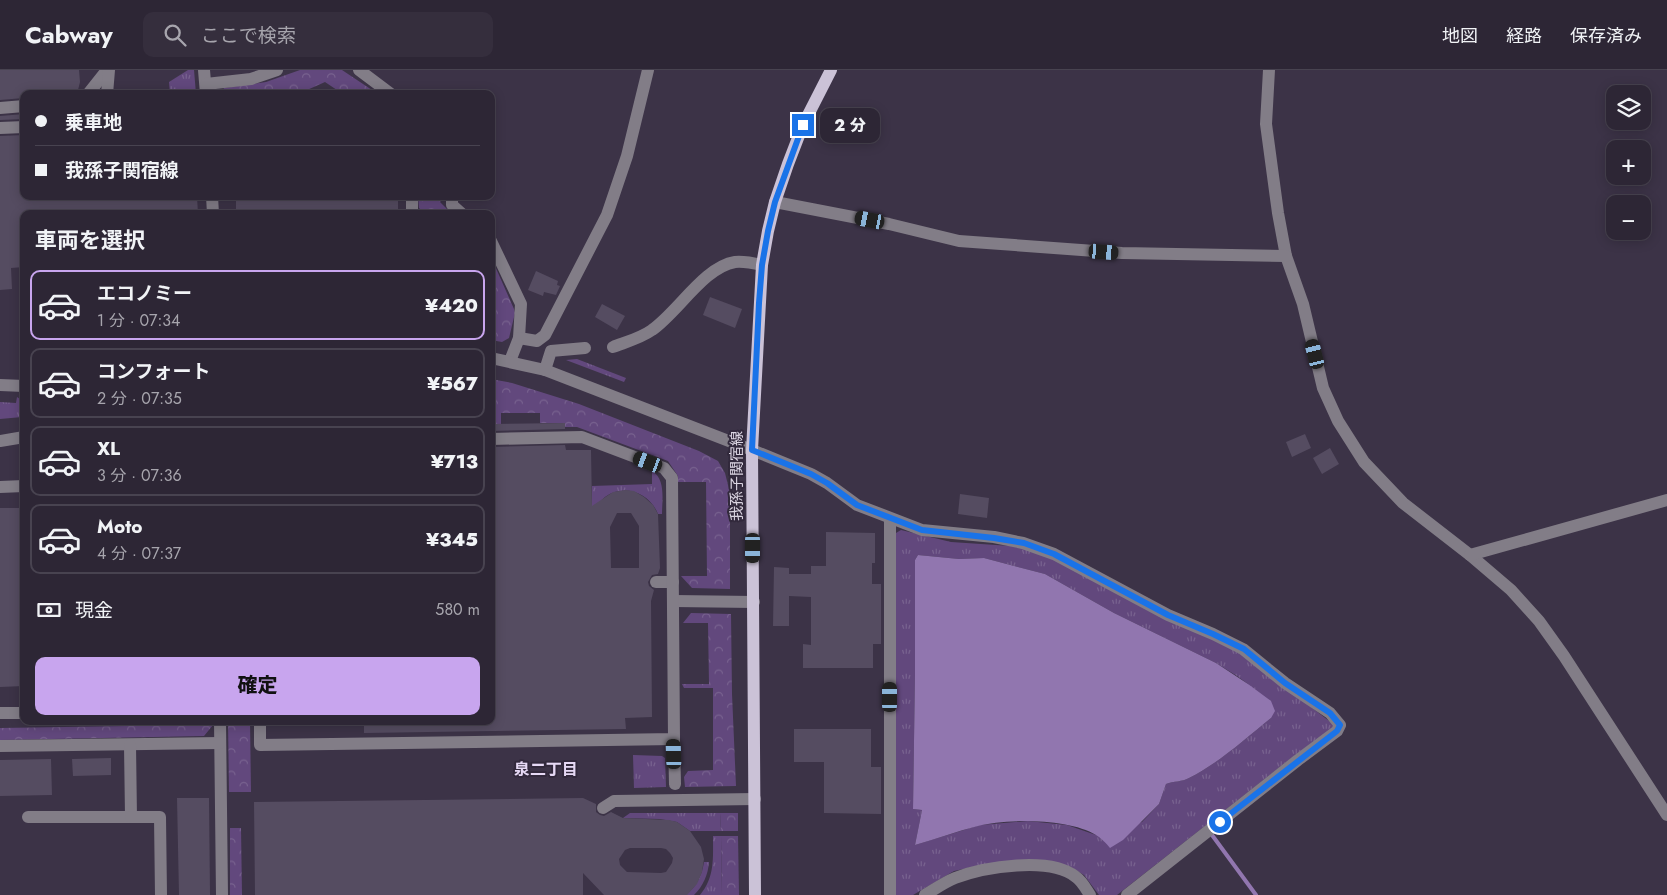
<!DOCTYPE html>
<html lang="ja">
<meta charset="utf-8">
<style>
body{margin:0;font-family:Jost,"Noto Sans JP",sans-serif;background:#352e3d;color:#f1f3f6;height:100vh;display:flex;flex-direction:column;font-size:19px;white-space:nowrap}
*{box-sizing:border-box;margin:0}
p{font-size:16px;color:#a7a5ad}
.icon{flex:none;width:28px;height:28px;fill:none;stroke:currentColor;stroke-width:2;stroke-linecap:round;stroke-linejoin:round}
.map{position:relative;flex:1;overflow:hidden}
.drawer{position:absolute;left:20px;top:140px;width:475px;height:515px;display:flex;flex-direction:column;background:#2d2635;border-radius:10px;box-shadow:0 2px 12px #0003,0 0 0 1px #484350}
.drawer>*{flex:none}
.guide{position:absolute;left:20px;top:20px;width:475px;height:110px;border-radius:10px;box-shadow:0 2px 12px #0003,0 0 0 1px #484350;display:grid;align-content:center;height:110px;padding:0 15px;background:#2d2635}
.tools{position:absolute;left:1606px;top:15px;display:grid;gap:10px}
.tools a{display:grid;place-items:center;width:45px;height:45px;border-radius:10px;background:#2d2635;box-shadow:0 2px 12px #0003,0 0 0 1px #484350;font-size:25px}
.end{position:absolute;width:22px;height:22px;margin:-11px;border:6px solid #1a73e8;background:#fff;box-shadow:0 0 0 2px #fff}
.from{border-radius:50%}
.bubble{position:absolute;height:35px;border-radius:10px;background:#2d2635;box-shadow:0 2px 12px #0003,0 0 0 1px #484350;font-size:16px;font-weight:800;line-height:35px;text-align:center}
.car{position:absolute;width:15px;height:30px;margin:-15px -8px;border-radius:6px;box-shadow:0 0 4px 1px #0007;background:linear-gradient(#222 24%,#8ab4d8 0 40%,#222 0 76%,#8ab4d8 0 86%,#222 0)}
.guide b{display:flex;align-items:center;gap:18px;height:48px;font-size:19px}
.guide b+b{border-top:1px solid #484350}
.guide i{width:12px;height:12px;background:#f1f3f6}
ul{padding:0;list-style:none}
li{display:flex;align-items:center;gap:15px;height:70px;margin:0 10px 8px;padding:0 5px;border:2px solid #484350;border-radius:10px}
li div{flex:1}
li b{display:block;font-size:19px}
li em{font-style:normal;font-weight:800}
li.active{border-color:#c8a5ee}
li>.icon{width:45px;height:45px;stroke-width:1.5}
h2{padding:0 15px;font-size:22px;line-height:60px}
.pay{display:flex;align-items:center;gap:12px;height:55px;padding:0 15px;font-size:19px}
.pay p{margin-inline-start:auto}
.cta{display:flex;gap:10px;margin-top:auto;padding:10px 15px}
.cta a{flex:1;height:58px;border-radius:10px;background:#c8a5ee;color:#111;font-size:20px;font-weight:800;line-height:58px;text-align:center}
header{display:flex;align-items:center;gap:30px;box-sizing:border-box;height:70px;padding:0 25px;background:#2d2635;border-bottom:1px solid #484350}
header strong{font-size:24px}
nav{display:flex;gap:28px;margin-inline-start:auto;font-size:18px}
.search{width:350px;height:45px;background:#352e3d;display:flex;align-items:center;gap:12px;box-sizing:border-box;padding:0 18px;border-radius:10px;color:#a7a5ad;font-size:19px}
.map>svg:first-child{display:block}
.grass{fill:url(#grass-tufts);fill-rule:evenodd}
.forest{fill:url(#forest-crowns)}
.water{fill:#9176af}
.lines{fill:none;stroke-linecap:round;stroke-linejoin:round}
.stream{stroke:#9176af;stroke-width:4}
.building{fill:#554c61;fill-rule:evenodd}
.minor{stroke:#827d87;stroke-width:12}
.major{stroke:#cbc2d7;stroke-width:12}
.route{stroke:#1a73e8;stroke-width:6}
.labels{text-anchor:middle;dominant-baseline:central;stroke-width:4;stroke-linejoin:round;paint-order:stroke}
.street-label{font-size:15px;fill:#dad4e1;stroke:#32293c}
.neighbourhood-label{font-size:16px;font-weight:bold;fill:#e6d9f5;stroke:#32293c}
</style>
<header>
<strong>Cabway</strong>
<div class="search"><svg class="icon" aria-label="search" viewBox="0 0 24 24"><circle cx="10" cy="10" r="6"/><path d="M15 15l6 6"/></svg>ここで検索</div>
<nav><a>地図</a><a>経路</a><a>保存済み</a></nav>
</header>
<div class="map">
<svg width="1667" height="825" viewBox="0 0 1667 825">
<defs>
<pattern id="grass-tufts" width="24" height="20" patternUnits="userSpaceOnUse" patternTransform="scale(1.25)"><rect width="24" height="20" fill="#62487d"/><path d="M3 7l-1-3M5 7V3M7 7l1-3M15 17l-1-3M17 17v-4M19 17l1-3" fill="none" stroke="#78628f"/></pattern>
<pattern id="forest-crowns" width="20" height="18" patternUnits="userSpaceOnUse" patternTransform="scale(1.25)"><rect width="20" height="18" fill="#62487d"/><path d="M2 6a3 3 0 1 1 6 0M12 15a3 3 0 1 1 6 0" fill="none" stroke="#78628f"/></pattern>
</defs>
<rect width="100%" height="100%" fill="#3c3347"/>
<g class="grass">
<polygon points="188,0 194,0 196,24 170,24 169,12"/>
<polygon points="577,289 626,308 624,312 566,290"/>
<polygon points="17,327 20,329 22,347 0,349 0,332 16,333"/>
<path d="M652,401C666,409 662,430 662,444H658C650,423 624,413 605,427C599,432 595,439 592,446V416L652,414Z"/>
<path d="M901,460L951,472L1024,477L1051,487L1241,583L1333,654L1334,657L1290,689L1117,825H1099L1084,805L1069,796L991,793L954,801L913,825H896V463ZM918,485L959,489L984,488L1045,504L1114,543L1216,593L1237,606L1248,614L1271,648C1245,669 1219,693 1189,708C1182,712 1174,711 1166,714L1159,734L1142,752L1096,765L1067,755L1028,751L980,755L915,775L922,740L913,739L915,603V490Z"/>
<polygon points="633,685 662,686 665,688 666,717 634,718"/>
<polygon points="630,743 720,743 721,761 690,761 677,752 660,749 623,748"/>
<path d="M713,766H721L722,825H700C715,807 713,788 713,766Z"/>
<path d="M704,792H709C708,805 703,816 694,825H686C697,816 702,805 704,792Z"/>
</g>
<g class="forest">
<polygon points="300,0 342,0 378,24 343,24 325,12 298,24 221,24 224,18 266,12"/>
<polygon points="418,126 445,126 440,132 452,144 425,144 419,138"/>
<polygon points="491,187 514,239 515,243 509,268 502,272 491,270 491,249 494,249 496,243 491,231"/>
<polygon points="491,309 512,313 579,334 699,381 718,391 725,403 730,423 730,519 692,518 681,506 707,506 706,412 678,412 678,406 668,391 577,357 565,357 565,353 540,353 540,343 501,343 501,354 491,354"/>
<polygon points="691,543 731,544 732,624 736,716 685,717 684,707 688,701 713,700 713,618 684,618 682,614 709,614 708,553 683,553"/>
<polygon points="193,651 213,651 213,655 204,666 0,670 0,658 193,655"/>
<polygon points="228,651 250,651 251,722 229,722"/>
<polygon points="720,743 738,743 738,761 721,761"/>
<polygon points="230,758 241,758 242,825 230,825"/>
<polygon points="721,766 738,766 739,825 722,825"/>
</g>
<path class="water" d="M918,485L959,489L984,488L1045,504L1114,543L1216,593L1248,614L1271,631L1275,641L1271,648C1245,669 1219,693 1189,708C1182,712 1174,711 1166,714L1159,734L1123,770L1110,778C1106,773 1101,768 1096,765C1070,749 1007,748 978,756C957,761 936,769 915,775L922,740L913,739L915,603V490Z"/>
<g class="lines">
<polyline class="stream" points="1212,765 1256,825"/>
</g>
<g class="building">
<polygon points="0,0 79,0 80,12 77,24 24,24 24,28 0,30"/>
<polygon points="24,44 24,49 0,50 0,46"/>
<polygon points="24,65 24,126 197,126 198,144 24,144 24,197 11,198 12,219 0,220 0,66"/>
<rect x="236" y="126" width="162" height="18"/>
<polygon points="536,201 558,211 557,215 560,216 556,225 544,222 543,226 528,220"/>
<polygon points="710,227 742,239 735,258 703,245"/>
<polygon points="602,234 625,246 617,260 595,247"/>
<polygon points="565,353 565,359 491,361 491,354"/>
<polygon points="1305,364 1311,378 1292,387 1286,372"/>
<path d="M565,375L566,380H591L592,436L613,422L626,420L634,421L644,427L653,435L658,444L660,498L658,504L652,505L648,512L649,516L654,520L651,531L652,647L625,648L626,659L364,663V651H491V377ZM617,443H631L639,456V498H611L610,457Z"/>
<polygon points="1330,378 1339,394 1322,404 1313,388"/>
<polygon points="960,424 989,428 987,448 958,444"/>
<polygon points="0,438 24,438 24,616 0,617"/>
<polygon points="826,462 875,463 875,493 872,493 872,514 881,514 881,574 873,574 873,598 803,598 803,574 811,575 811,527 789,526 789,556 773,556 774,497 789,498 789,504 811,504 811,496 826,496"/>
<polygon points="794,659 871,659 871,697 881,697 881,744 824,743 824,692 794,692"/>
<polygon points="111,688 111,705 73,706 72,689"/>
<polygon points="51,689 52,725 0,726 0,690"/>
<polygon points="177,728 209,728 210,825 179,825"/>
<path d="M583,728L596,734V742L600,745L604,746L611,742L623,748L669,750L677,752L690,761L701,777L704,789L702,802L697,814L687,825H604L583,803V825H255L254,732ZM630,778H661L666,779L670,783L673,788L672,793L666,802L661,803L627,802L620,795L619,789L625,780Z"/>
</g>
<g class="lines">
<g class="minor">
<polyline points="204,0 206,24"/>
<polyline points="359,0 391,24"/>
<polyline points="1269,0 1266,54 1278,143 1286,186 1303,234 1323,318 1338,351 1364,392 1403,433 1470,485 1511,520 1539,551 1564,586 1667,745"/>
<polyline points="206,14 251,9 277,0"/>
<polyline points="88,24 107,0"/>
<polyline points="107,24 109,0"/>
<polyline points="0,38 24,36"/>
<polyline points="0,58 24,57"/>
<polyline points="212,126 213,144"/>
<polyline points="412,126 412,144"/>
<polyline points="452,126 452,135 462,144"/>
<polyline points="775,132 889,154 959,171 1122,183 1286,186"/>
<polyline points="491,171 521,234 519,268 510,291"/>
<polyline points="519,268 537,271 545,265 607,145 627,86 648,0"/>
<path d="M613,277C626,272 641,268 652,260C678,242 704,197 735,192C744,191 753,193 762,195"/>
<polyline points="491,288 545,300 752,380 811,404 827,413 857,435 922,460 994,467 1023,473 1054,484 1168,545 1213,564 1243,579 1285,613 1330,643 1340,655 1337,661 1298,690 1127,825"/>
<polyline points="545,300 551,281 585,278"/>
<polyline points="0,315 24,316"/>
<polyline points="0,371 24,367"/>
<polyline points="0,417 24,416"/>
<polyline points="1470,485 1667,430"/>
<polyline points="656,512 673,512"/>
<polyline points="674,531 754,532"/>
<polyline points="0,643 24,643"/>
<polyline points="220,651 222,825"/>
<polyline points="260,651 260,675 674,669 672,408 664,398 582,367 491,369"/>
<polyline points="674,669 675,714"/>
<polyline points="0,676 220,673"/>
<polyline points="603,738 614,731 755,729"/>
<polyline points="28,747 131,747 130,675"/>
<polyline points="131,747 160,747 161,825"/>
<polyline points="890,825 890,449"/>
<path d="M925,825C935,819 945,812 955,808C984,797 1050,786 1076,807C1082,811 1086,819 1090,825"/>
</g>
<polyline class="major" points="755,825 752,380 762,195 768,161 775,132 788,94 803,55 831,0"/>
</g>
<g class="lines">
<polyline class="route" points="803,55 775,132 768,161 762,195 759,233 752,380 811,404 827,413 857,435 922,460 994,468 1024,473 1054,484 1168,545 1213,564 1244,579 1285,613 1330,643 1340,655 1337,661 1220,752"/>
</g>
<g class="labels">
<g class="street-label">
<text transform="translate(737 406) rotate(-90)">我孫子関宿線</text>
</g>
<g class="neighbourhood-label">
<text x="546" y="699">泉二丁目</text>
</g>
</g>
</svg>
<div class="tools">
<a><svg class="icon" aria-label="layers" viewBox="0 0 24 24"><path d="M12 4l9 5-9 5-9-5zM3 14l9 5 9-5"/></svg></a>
<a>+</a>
<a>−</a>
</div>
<i class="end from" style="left:1220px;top:752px"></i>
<i class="end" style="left:803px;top:55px"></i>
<div class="bubble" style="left:820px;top:38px;width:60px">2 分</div>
<i class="car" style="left:870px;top:150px;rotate:281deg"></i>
<i class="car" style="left:1104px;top:182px;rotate:94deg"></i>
<i class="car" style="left:1315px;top:284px;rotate:346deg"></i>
<i class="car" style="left:648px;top:392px;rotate:291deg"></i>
<i class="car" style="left:753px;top:478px;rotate:180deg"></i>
<i class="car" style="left:890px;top:627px;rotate:0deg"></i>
<i class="car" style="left:674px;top:684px;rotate:358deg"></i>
<div class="guide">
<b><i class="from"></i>乗車地</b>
<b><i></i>我孫子関宿線</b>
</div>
<section class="drawer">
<h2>車両を選択</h2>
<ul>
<li class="active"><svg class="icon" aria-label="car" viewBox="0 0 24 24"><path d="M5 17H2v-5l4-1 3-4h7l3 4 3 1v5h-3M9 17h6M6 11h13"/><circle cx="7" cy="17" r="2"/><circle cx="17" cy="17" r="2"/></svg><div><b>エコノミー</b><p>1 分 · 07:34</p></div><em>¥420</em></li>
<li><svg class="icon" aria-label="car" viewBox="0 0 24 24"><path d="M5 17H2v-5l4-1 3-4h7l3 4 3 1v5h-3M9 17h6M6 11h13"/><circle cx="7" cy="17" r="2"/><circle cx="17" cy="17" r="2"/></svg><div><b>コンフォート</b><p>2 分 · 07:35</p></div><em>¥567</em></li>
<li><svg class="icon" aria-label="car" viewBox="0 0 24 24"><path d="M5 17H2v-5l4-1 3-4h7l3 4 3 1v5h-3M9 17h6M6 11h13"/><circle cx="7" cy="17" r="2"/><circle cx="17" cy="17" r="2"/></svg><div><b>XL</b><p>3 分 · 07:36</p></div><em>¥713</em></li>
<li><svg class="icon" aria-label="car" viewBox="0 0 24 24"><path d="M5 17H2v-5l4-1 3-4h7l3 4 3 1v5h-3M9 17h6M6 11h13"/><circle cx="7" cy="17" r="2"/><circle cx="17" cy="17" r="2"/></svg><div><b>Moto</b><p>4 分 · 07:37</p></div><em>¥345</em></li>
</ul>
<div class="pay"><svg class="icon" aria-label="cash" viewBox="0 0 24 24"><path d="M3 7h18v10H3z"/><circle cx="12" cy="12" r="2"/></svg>現金<p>580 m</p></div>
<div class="cta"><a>確定</a></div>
</section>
</div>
